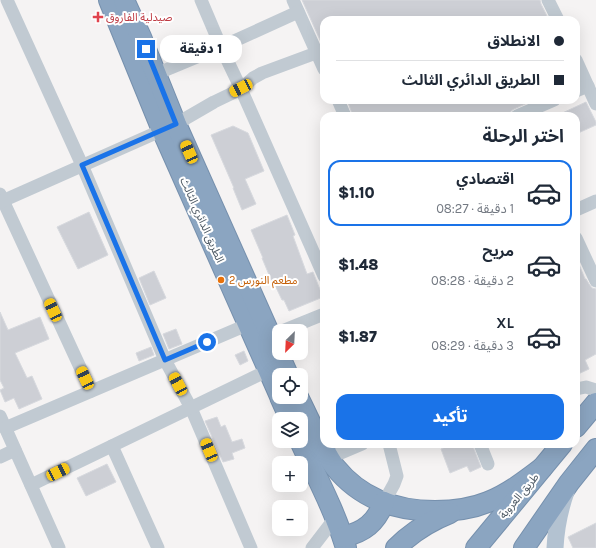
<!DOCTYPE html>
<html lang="ar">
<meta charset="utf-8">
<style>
body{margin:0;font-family:Karla,"Noto Sans Arabic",sans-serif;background:#f2f2f3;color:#1f2937;direction:rtl;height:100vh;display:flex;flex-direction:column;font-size:15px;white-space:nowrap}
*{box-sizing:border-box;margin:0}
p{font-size:13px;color:#747a83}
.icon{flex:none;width:22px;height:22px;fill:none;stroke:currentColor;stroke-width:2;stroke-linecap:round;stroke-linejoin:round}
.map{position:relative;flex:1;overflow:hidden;direction:ltr}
.panel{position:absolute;left:320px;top:112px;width:260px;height:336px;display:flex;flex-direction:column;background:#fff;border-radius:12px;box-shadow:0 4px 16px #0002;direction:rtl}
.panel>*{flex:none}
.hud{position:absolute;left:320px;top:16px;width:260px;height:88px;border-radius:12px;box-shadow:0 4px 16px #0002;direction:rtl;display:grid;align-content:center;height:88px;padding:0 16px;background:#fff}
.needle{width:26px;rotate:204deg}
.buttons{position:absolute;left:272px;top:324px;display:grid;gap:8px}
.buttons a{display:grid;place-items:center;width:36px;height:36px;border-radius:8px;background:#fff;box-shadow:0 4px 16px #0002;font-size:20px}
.end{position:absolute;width:18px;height:18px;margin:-9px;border:5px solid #1a73e8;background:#fff;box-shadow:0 0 0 2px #fff}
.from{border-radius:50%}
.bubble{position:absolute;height:28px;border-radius:12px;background:#fff;box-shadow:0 4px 16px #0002;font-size:13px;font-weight:800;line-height:28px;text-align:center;direction:rtl}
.car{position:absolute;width:12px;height:24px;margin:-12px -6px;border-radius:5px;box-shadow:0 0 3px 1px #0007;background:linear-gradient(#f5c518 24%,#345 0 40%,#f5c518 0 76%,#345 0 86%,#f5c518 0)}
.hud b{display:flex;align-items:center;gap:14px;height:38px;font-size:15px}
.hud b+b{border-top:1px solid #e0e1e3}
.hud i{width:10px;height:10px;background:#1f2937}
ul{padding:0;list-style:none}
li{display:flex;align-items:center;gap:12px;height:66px;margin:0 8px 6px;padding:0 8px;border:2px solid transparent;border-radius:12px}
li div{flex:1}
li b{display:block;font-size:15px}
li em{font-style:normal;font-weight:800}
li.selected{border-color:#1a73e8}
li>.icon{width:36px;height:36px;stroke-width:1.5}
h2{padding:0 16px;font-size:18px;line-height:48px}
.primary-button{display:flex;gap:8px;margin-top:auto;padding:8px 16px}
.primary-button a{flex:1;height:46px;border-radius:12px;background:#1a73e8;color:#fff;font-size:16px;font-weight:800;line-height:46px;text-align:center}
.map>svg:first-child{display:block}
.building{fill:#cdcfd5;stroke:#d7d9de}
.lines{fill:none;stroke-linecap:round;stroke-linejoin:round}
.highway-casing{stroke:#7690ad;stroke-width:22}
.minor{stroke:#c1cad2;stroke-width:13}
.major{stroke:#b3c2d1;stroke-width:17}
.highway{stroke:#8ba5c1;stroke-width:20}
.route{stroke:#1a73e8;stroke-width:5}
.health-dot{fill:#e0444e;stroke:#fff;stroke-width:1.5}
.food-dot{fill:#e8710a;stroke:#fff;stroke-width:1.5}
.labels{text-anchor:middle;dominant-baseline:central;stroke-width:4;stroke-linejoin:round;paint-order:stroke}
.health-label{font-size:11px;fill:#be3a42;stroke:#fff;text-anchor:start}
.street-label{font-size:11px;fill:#4a5661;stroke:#fff}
.food-label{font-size:11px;fill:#c56008;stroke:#fff;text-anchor:start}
</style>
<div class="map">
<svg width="596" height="548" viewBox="0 0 596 548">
<rect width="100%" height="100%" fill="#f5f3f3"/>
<g class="building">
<polygon points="302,0 540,0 541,4 549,20 324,20 324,49"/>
<polygon points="347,100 534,100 514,109 511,111 509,114 505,116 353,116"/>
<polygon points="586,102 596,122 596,125 576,134 576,116 556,116"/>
<polygon points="233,126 248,133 264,171 245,179 256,204 242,210 233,188 234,188 211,135"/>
<polygon points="89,212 108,255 78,269 57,227"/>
<polygon points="287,215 295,235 293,236 307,274 313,272 323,297 289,311 284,300 282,300 273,281 272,282 262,258 263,258 251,230"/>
<polygon points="576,257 585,279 586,279 589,284 592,288 596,289 596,354 585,360 589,369 576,375"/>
<polygon points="154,271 166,298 150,305 139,278"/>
<polygon points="0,312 8,330 40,317 49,339 15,353 27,378 32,376 42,399 19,409 14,398 5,402 0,390 4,388 0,380"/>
<polygon points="176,329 182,344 169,349 163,334"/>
<polygon points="151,347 154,355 139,361 136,353"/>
<polygon points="244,351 248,361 240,365 235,355"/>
<polygon points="217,417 221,427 225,425 232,442 242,439 245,448 232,453 234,459 223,462 205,421"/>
<polygon points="452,444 472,444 481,467 470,472 467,466 450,473 441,449"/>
<polygon points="107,464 116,482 86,496 77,478"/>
<polygon points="596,523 596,548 573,548 568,537"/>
</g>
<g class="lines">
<defs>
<g id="highway">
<polyline points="109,0 162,130 279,394"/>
<polyline points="124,0 141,37 176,124 288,375"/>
<polyline points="280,397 290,419"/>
<path d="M298,397C305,411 311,424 318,438C324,448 328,458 335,467C360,498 396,511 435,511C453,511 471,509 488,502C508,494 525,481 542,468"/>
<polyline points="576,427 596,403"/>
<path d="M300,441C316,476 335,511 346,548"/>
<path d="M343,537C364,532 376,523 384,502"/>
<path d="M396,548C412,532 430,521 450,513"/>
<polyline points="476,548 562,444"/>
<polyline points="524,548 569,483 596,449"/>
</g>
</defs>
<use href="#highway" class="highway-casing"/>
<g class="minor">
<polyline points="7,0 82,165 165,360 191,408 251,548"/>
<polyline points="201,0 221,47 241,89 324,276"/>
<polyline points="293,0 324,69"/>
<polyline points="548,0 558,20"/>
<polyline points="576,60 596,104"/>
<polyline points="156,74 221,47 298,12"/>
<polyline points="576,91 588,86"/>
<polyline points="338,100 345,116"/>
<polyline points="517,116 554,100"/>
<polyline points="0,194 91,391"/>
<polyline points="0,202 176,124 214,102 241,89 253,78 262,73 316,53"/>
<polyline points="576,210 596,201"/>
<polyline points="576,238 596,281"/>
<polyline points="282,331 324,314"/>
<polyline points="576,389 586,387 596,390"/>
<polyline points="0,416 59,548"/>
<polyline points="5,428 249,324"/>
<polyline points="480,444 488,464"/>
<polyline points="112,446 158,548"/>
<polyline points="0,457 15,450"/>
<polyline points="329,458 362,444"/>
<polyline points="31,485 269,370"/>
<polyline points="384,502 394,484 397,476 389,444"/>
<polyline points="312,548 335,518"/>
</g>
<path class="major" d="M555,548C556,529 560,509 566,492"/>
<use href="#highway" class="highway"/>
</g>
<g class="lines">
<polyline class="route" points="146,49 176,124 82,165 165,360 207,342"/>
</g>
<path class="health-dot" d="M96 11h4v4h4v4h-4v4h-4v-4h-4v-4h4z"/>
<circle class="food-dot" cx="221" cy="280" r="4"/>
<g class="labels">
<g class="health-label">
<text x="106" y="17">صيدلية الفاروق</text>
</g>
<g class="street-label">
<text transform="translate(202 220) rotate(66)">الطريق الدائري الثالث</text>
<text transform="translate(519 496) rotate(-50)">طريق العروبة</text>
</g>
<g class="food-label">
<text x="229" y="280">مطعم النورس 2</text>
</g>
</g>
</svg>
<div class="buttons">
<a><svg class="needle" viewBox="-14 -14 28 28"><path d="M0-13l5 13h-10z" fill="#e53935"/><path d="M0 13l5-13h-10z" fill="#747a83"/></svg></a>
<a><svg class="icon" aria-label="locate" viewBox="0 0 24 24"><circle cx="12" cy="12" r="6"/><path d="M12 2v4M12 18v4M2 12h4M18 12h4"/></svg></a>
<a><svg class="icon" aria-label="layers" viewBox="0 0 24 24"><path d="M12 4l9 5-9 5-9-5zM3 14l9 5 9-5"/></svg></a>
<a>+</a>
<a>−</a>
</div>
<i class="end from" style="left:207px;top:342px"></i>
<i class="end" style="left:146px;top:49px"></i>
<div class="bubble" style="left:160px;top:35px;width:82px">1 دقيقة</div>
<i class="car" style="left:241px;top:88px;rotate:244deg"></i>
<i class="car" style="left:189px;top:152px;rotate:336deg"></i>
<i class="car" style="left:53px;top:310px;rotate:335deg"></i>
<i class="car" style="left:85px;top:378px;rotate:335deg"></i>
<i class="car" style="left:178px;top:384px;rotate:332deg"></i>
<i class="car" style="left:209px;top:450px;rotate:337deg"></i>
<i class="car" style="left:58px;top:472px;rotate:64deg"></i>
<div class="hud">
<b><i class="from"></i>الانطلاق</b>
<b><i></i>الطريق الدائري الثالث</b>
</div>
<section class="panel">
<h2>اختر الرحلة</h2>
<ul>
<li class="selected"><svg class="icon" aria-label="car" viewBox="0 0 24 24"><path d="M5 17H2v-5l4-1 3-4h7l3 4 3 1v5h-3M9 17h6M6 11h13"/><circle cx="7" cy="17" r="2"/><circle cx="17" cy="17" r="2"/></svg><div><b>اقتصادي</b><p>1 دقيقة · 08:27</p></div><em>$1.10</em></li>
<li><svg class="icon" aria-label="car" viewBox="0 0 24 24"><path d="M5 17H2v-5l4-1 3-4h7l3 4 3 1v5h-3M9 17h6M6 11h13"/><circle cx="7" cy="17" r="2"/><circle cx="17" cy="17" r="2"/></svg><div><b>مريح</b><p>2 دقيقة · 08:28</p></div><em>$1.48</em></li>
<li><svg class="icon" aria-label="car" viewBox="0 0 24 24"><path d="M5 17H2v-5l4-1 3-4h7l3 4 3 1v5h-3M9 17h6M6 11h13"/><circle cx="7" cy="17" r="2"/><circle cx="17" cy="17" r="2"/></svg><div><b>XL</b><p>3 دقيقة · 08:29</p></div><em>$1.87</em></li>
</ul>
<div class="primary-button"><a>تأكيد</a></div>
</section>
</div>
